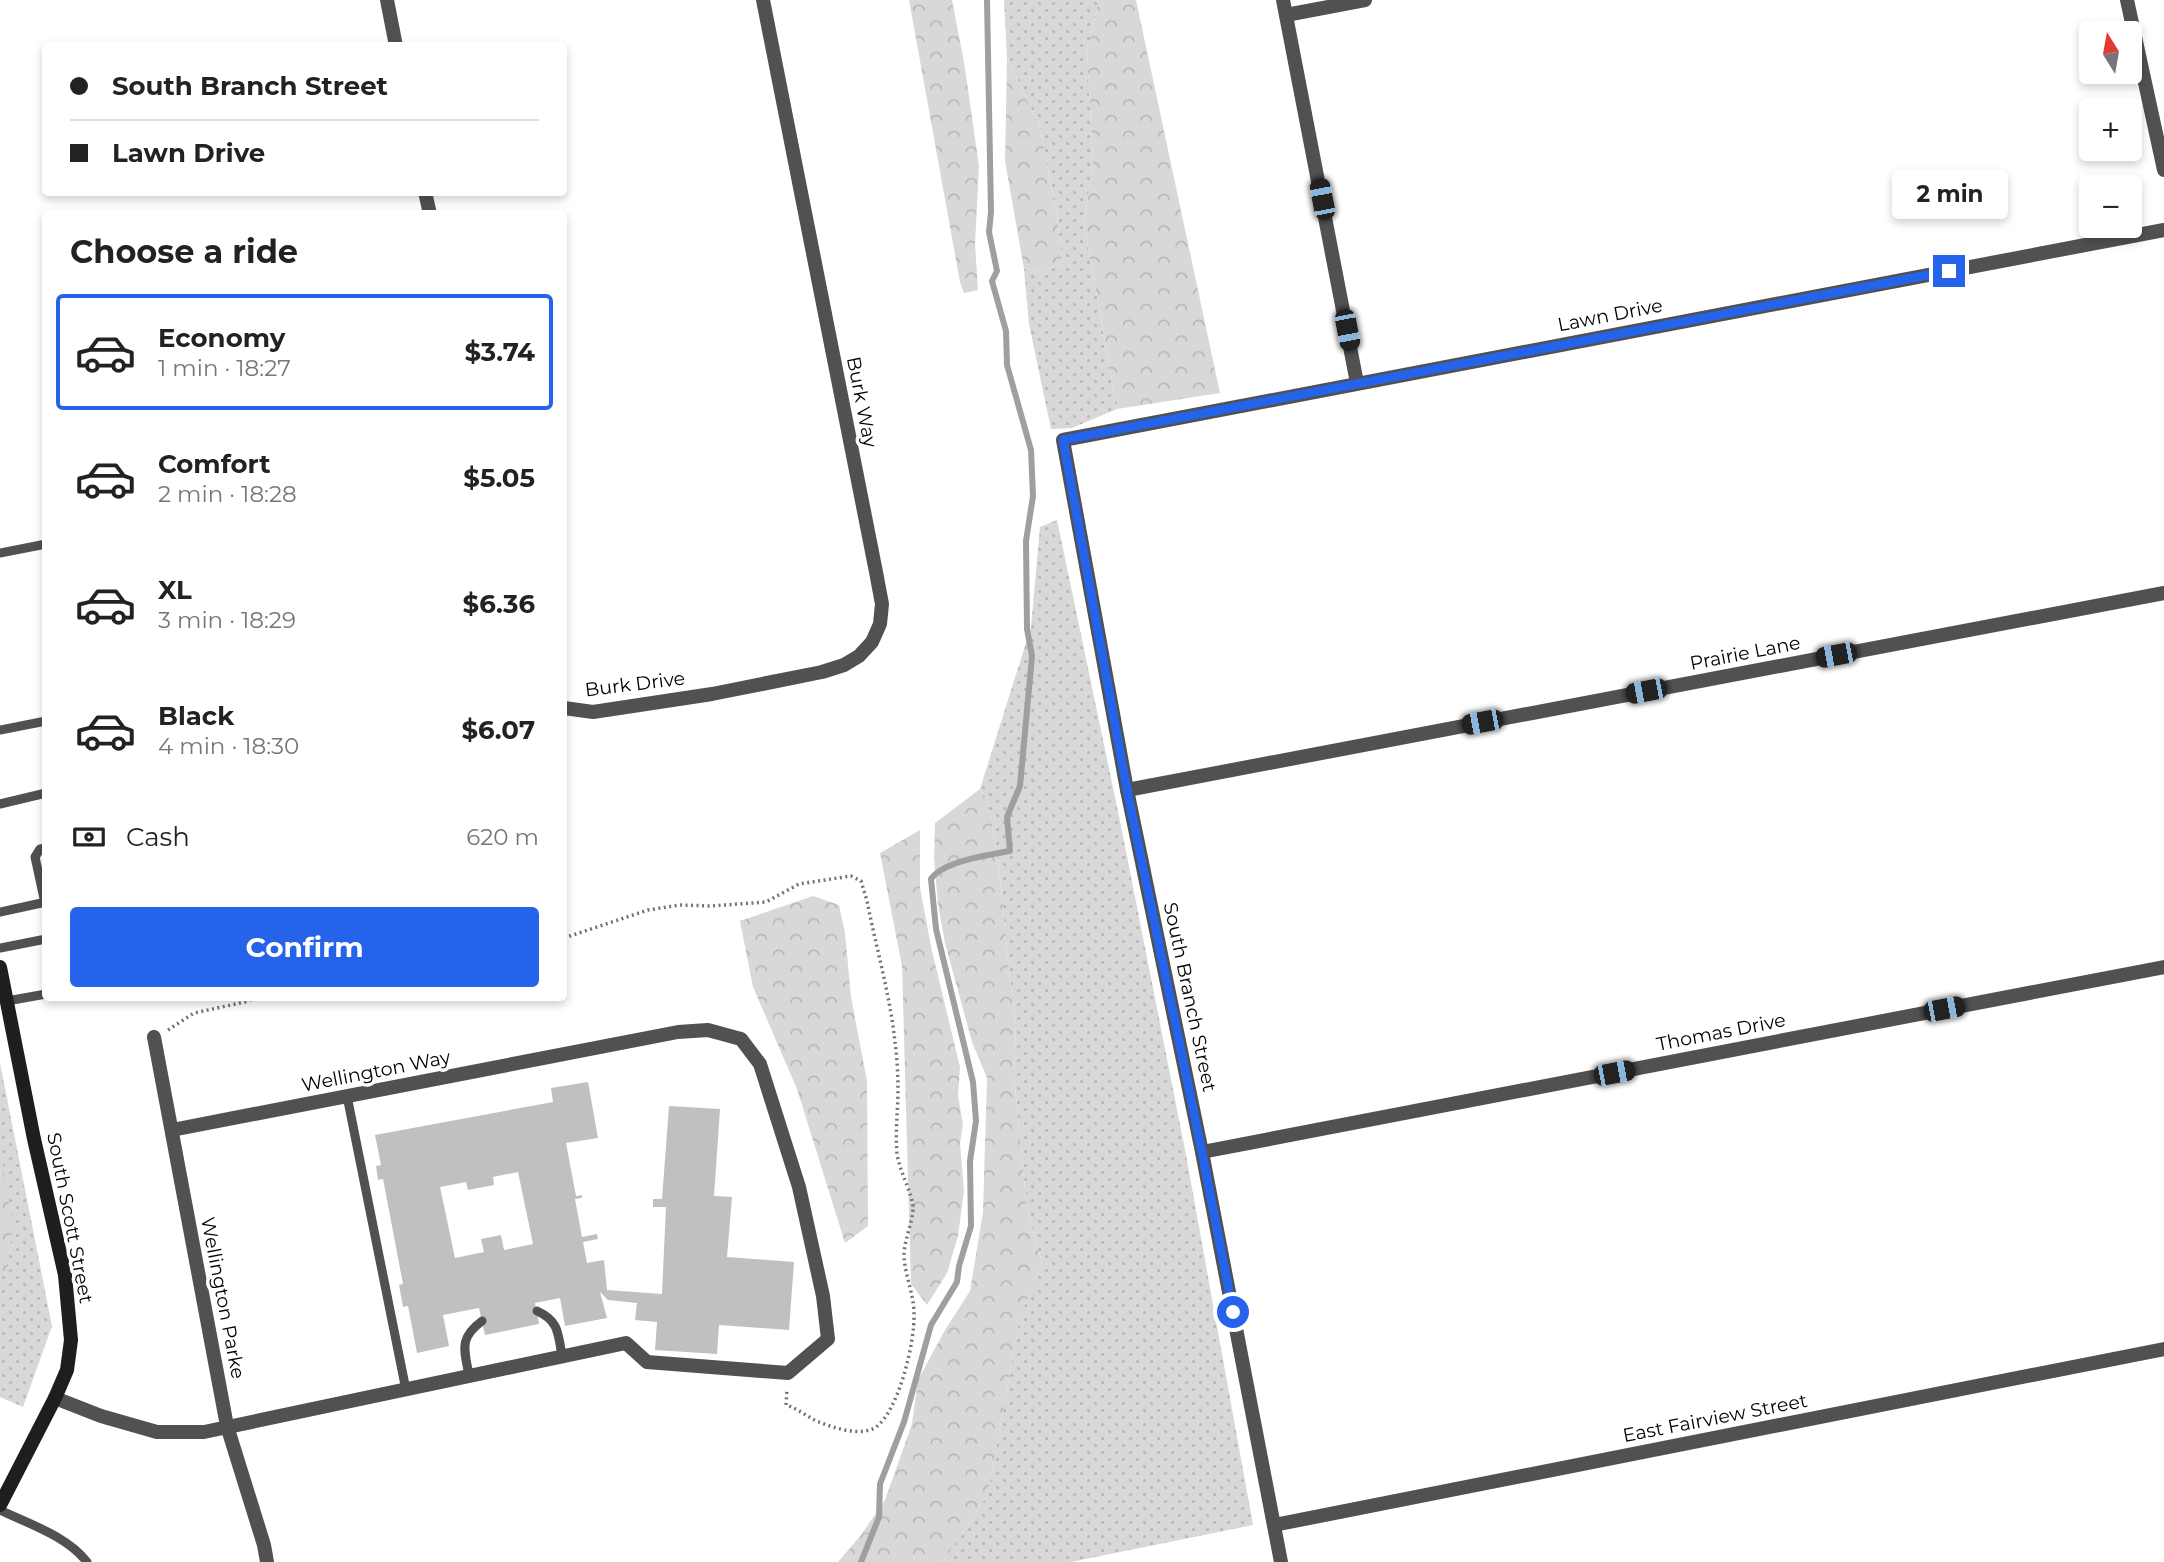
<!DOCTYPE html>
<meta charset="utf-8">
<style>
body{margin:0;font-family:Montserrat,sans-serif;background:#f6f6f6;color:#222;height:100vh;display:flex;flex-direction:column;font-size:26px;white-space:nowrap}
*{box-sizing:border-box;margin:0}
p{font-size:23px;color:#767676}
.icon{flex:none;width:38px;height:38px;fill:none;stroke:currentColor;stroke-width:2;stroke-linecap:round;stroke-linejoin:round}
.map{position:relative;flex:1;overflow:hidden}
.sheet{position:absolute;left:42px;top:210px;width:525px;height:791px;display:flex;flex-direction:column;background:#fff;border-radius:7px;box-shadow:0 4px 10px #0003}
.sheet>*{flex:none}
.top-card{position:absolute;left:42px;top:42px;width:525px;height:154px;border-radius:7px;box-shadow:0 4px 10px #0003;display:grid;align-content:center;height:154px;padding:0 28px;background:#fff}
.needle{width:46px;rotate:349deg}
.tools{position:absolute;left:2079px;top:21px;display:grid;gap:14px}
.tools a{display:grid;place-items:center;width:63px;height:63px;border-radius:7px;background:#fff;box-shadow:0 4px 10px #0003;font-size:35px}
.end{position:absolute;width:32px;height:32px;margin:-16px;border:9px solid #2563eb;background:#fff;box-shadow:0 0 0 4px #fff}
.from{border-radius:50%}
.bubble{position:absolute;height:49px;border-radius:7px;background:#fff;box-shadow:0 4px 10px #0003;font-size:23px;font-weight:700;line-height:49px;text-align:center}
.car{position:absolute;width:21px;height:42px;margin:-21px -10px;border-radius:9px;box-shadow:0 0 5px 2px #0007;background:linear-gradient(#222 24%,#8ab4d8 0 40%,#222 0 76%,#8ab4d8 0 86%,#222 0)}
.top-card b{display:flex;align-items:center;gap:24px;height:66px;font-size:26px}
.top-card b+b{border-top:2px solid #e0e0e0}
.top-card i{width:18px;height:18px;background:#222}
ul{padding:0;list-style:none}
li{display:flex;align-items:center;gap:21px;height:116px;margin:0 14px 10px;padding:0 14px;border:4px solid transparent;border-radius:7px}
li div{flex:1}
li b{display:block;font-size:26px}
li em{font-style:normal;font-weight:700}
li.on{border-color:#2563eb}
li>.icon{width:63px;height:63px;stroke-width:1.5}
h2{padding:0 28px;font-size:32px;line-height:84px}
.pay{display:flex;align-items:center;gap:18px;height:77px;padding:0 28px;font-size:26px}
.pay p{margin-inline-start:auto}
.action{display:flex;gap:14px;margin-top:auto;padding:14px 28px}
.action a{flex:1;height:80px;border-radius:7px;background:#2563eb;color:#fff;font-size:28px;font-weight:700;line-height:80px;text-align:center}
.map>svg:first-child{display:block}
.grass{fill:url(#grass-dots)}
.forest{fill:url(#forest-crowns)}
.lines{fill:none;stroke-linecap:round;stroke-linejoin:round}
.stream{stroke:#9f9f9f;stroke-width:6}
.building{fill:#c0c0c0;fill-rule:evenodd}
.path{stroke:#737373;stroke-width:3.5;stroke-dasharray:2 3.5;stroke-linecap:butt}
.lane{stroke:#515151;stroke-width:9}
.street{stroke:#515151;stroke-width:14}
.secondary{stroke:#1e1e1e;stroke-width:14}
.route{stroke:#2563eb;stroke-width:9}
.labels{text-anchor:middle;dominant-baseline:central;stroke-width:7;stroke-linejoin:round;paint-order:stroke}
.street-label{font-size:19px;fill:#000;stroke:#fff}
</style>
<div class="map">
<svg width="2164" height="1562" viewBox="0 0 2164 1562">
<defs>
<pattern id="grass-dots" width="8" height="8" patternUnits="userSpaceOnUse" patternTransform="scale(1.75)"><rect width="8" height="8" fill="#d8d8d8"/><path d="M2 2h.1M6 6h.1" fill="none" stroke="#b8b8b8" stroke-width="1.8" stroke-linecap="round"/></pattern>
<pattern id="forest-crowns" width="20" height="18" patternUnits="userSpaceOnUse" patternTransform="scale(1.75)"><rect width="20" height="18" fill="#d8d8d8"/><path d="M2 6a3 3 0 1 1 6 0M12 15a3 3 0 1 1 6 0" fill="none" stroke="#b8b8b8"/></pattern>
</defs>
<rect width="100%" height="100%" fill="#fff"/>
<g class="grass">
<polygon points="1004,0 1099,0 1087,51 1093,163 1084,224 1117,409 1072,428 1051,429 1029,324 1024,269 1037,271 1062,264 1057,215 1040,128 1007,57"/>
<polygon points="1057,520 1120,821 1186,1155 1253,1525 1071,1562 943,1562 988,1494 1020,1316 1042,1263 1027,1209 1014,1076 1016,1024 1010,980 998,857 987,799 980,789 1031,627 1040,527"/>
<polygon points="0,1063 52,1326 23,1407 0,1397"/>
</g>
<g class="forest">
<polygon points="909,0 952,0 964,62 979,166 975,244 978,290 964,293 960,282"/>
<polygon points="1099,0 1136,0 1220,393 1117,409 1084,224 1093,163 1087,51"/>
<polygon points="1007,57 1040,128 1057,215 1062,264 1037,271 1024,269 1005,161"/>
<polygon points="980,789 987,799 998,857 1010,980 1016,1024 1014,1076 1027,1209 1042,1263 1020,1317 988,1494 943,1562 838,1562 861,1535 885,1500 912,1424 918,1380 945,1330 970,1291 983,1212 987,1078 972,1042 945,943 938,904 934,858 935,823"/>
<polygon points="920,830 920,888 932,951 960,1067 958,1095 963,1125 960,1143 964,1191 958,1236 947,1273 927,1305 911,1284 902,966 880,853"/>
<polygon points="813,896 839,905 845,933 851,997 867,1081 868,1226 845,1243 797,1089 753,987 740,921"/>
<polygon points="0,1127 5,1183 13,1225 7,1273 0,1274"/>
</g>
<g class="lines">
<path class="stream" d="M861,1562L879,1517L880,1484L904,1422L931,1325L957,1282L959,1266L971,1226L970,1161L976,1121L973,1082L936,929L931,879C943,861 989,855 1010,851L1007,817L1020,786L1032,656L1027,629L1026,541L1033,496L1031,450L1007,365L1006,331L992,281L997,271L989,232L991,212L987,0"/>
</g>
<path class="building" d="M588,1082L598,1138L566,1143L576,1196L582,1195V1198L575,1199L582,1237L597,1234L598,1239L583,1242L587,1263L604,1260L607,1290L662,1294L666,1207H653V1199H662L669,1106L720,1109L714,1196L732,1197L727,1257L794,1262L789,1330L719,1325L717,1354L655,1350L657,1322L635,1320L637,1303L608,1300L600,1292L607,1318L565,1326L560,1298L535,1303L539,1324L485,1335L479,1308L443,1315L449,1346L417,1353L408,1306L403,1307L399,1285L403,1284L383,1179L378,1180L376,1166L381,1165L375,1135L553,1102L551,1088ZM518,1172L533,1244L504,1250L501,1235L481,1239L484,1252L455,1258L440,1187L466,1182L468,1190L494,1185L493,1177Z"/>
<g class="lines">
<g class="path">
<path d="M564,938L648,910L680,905L711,906L766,902L799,884L851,876L861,881L867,901C876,947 890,995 895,1042C897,1057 898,1074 898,1089C898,1111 895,1132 897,1153C899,1171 913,1194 913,1209C912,1225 904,1240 904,1256C905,1276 914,1294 914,1314C915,1342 899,1410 876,1427C861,1437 834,1428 819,1422C807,1417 799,1409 786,1405L787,1389"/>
<polyline points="168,1030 194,1013 245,1002 255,998"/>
</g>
<g class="lane">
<polyline points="0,553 46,544"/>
<polyline points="0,730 46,721"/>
<polyline points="0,804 46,793"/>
<polyline points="45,903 35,857 40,849 46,848"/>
<polyline points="0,912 46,902"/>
<polyline points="0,948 46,939"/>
<polyline points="7,1001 46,994"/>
<polyline points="347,1096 406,1390"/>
<path d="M537,1311C559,1321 558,1333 562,1356"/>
<path d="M469,1375C464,1349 459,1338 482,1321"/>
<path d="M0,1510C29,1524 67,1536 87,1562"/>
</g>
<g class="street">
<polyline points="387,0 396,46"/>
<polyline points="1283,0 1357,383"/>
<polyline points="2127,0 2164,170"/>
<polyline points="1286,15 1365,0"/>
<polyline points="425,192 430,214"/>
<polyline points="564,708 593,712 712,694 822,672 844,665 859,656 872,642 880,624 882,604 876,572 763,0"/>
<polyline points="1127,790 2164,593"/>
<polyline points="154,1037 227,1426 264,1545 267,1562"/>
<polyline points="1202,1152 2164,967"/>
<polyline points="55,1398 101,1416 157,1432 204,1432 626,1343 647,1362 788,1373 828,1339 823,1296 799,1187 760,1064 741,1039 708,1030 678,1032 172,1130"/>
<polyline points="1274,1525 2164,1349"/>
<polyline points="1281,1562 1202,1152 1127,790 1063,440 2164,230"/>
</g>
<polyline class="secondary" points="0,967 34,1139 65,1275 71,1340 67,1370 55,1398 0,1505"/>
</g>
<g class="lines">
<polyline class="route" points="1233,1312 1202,1152 1127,790 1063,440 1949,271"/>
</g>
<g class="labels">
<g class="street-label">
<text transform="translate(1610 315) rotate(-11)">Lawn Drive</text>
<text transform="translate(862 402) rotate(79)">Burk Way</text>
<text transform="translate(1745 653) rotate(-11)">Prairie Lane</text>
<text transform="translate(635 684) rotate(-7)">Burk Drive</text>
<text transform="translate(1190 997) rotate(78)">South Branch Street</text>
<text transform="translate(1721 1032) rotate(-11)">Thomas Drive</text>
<text transform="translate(376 1071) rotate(-11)">Wellington Way</text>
<text transform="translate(70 1218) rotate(79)">South Scott Street</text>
<text transform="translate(223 1298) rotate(79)">Wellington Parke</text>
<text transform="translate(1715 1418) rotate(-11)">East Fairview Street</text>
</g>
</g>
</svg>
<div class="tools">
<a><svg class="needle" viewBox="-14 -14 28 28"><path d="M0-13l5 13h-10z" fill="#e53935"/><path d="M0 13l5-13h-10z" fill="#767676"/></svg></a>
<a>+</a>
<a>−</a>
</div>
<i class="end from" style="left:1233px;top:1312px"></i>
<i class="end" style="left:1949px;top:271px"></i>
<div class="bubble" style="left:1892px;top:170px;width:116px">2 min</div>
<i class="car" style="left:1322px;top:199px;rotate:349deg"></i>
<i class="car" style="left:1347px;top:330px;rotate:169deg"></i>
<i class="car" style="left:1836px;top:655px;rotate:259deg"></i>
<i class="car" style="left:1646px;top:691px;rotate:259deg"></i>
<i class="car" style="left:1482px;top:722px;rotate:259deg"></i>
<i class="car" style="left:1944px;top:1009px;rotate:79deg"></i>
<i class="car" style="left:1614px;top:1073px;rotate:79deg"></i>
<div class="top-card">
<b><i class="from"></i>South Branch Street</b>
<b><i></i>Lawn Drive</b>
</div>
<section class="sheet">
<h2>Choose a ride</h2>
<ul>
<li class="on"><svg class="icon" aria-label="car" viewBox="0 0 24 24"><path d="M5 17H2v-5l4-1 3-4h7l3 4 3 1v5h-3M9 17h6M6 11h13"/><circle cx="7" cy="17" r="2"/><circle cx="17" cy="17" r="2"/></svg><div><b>Economy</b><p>1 min · 18:27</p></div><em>$3.74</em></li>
<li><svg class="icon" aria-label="car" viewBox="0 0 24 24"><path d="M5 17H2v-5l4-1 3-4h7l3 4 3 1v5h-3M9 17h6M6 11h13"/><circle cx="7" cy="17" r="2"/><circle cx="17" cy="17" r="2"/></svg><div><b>Comfort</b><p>2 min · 18:28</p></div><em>$5.05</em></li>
<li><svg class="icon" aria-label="car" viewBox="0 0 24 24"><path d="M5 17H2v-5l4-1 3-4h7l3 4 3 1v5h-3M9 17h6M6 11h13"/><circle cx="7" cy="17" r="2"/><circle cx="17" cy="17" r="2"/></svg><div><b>XL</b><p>3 min · 18:29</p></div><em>$6.36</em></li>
<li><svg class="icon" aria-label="car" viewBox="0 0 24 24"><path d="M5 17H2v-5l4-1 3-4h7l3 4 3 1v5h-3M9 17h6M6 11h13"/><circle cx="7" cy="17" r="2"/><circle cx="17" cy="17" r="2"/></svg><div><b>Black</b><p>4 min · 18:30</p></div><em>$6.07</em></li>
</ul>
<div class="pay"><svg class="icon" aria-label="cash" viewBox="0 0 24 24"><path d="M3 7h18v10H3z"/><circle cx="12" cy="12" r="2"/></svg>Cash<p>620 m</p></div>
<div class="action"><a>Confirm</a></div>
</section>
</div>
